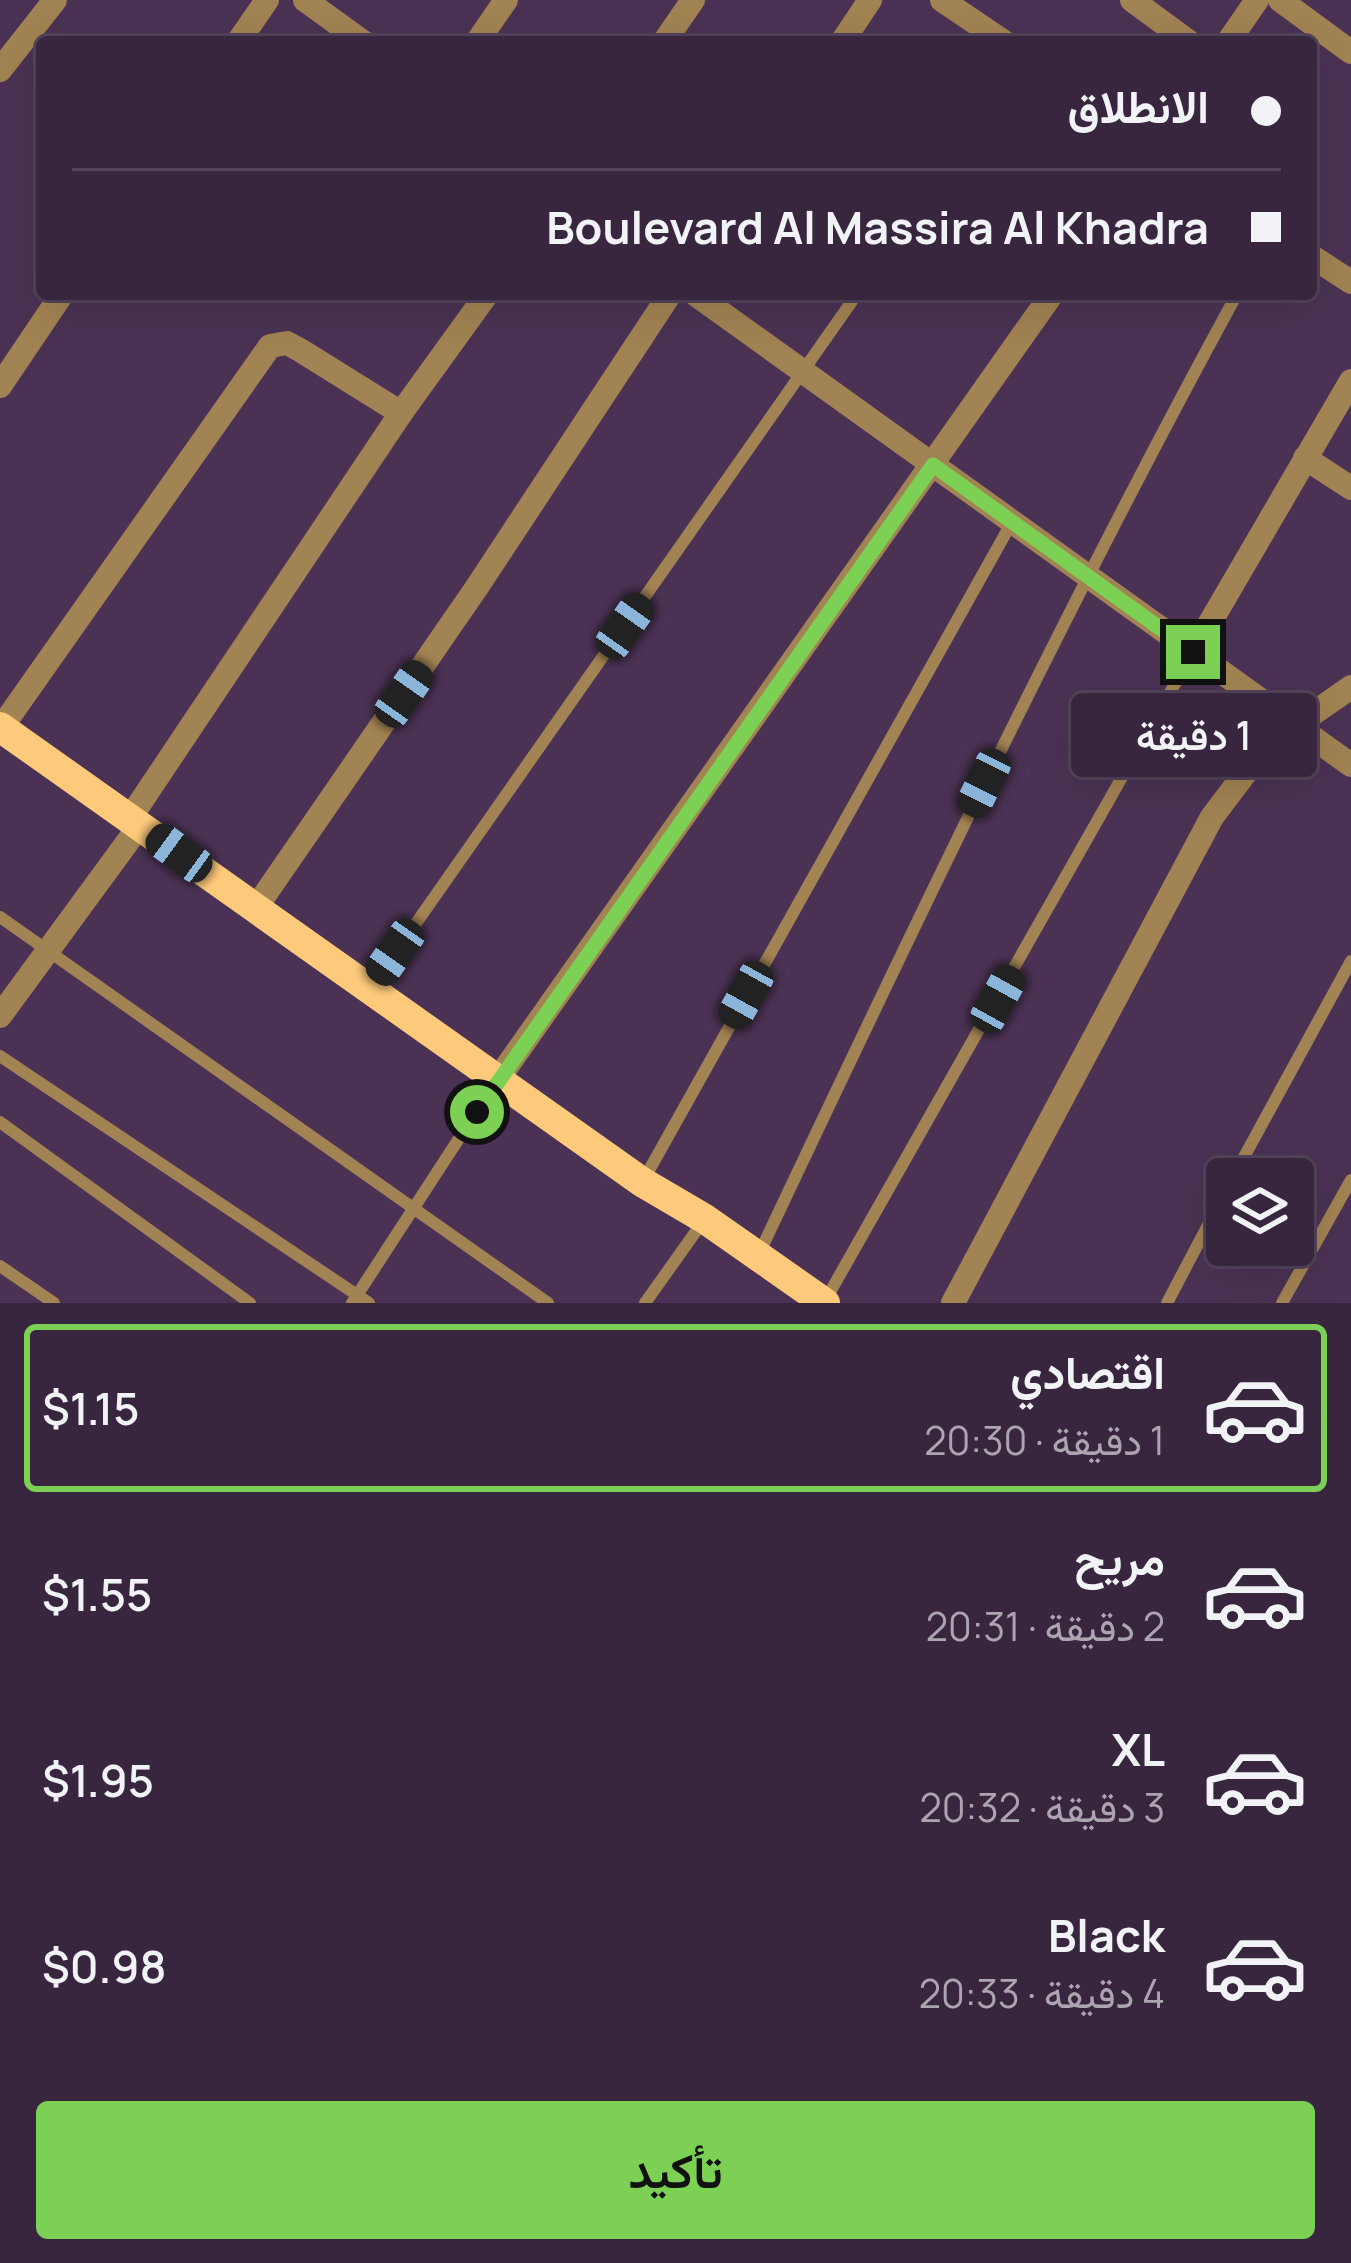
<!DOCTYPE html>
<html lang="ar">
<meta charset="utf-8">
<style>
body{margin:0;font-family:Manrope,Vazirmatn,sans-serif;background:#3f2e46;color:#f1f3f6;direction:rtl;height:100vh;display:flex;flex-direction:column;font-size:45px;white-space:nowrap}
*{box-sizing:border-box;margin:0}
p{font-size:39px;color:#aba5b0}
.icon{flex:none;width:66px;height:66px;fill:none;stroke:currentColor;stroke-width:2;stroke-linecap:round;stroke-linejoin:round}
.map{position:relative;height:1303px;overflow:hidden;direction:ltr}
.side{display:flex;flex-direction:column;background:#38263f;flex:1}
.side>*{flex:none}
.hud{position:absolute;left:36px;top:36px;width:1281px;height:264px;border-radius:12px;box-shadow:0 12px 48px #0002,0 0 0 3px #524359;direction:rtl;display:grid;align-content:center;height:264px;padding:0 36px;background:#38263f}
.buttons{position:absolute;left:1206px;top:1158px;display:grid;gap:24px}
.buttons a{display:grid;place-items:center;width:108px;height:108px;border-radius:12px;background:#38263f;box-shadow:0 12px 48px #0002,0 0 0 3px #524359;font-size:60px}
.end{position:absolute;width:54px;height:54px;margin:-27px;border:15px solid #7cd155;background:#111;box-shadow:0 0 0 6px #111}
.from{border-radius:50%}
.bubble{position:absolute;height:84px;border-radius:12px;background:#38263f;box-shadow:0 12px 48px #0002,0 0 0 3px #524359;font-size:39px;font-weight:600;line-height:84px;text-align:center;direction:rtl}
.car{position:absolute;width:36px;height:72px;margin:-36px -18px;border-radius:15px;box-shadow:0 0 9px 3px #0007;background:linear-gradient(#222 24%,#8ab4d8 0 40%,#222 0 76%,#8ab4d8 0 86%,#222 0)}
.hud b{display:flex;align-items:center;gap:42px;height:114px;font-size:45px}
.hud b+b{border-top:3px solid #524359}
.hud i{width:30px;height:30px;background:#f1f3f6}
ul{padding:21px 0 0;list-style:none}
li{display:flex;align-items:center;gap:36px;height:168px;margin:0 24px 18px;padding:0 12px;border:6px solid transparent;border-radius:12px}
li div{flex:1}
li b{display:block;font-size:45px}
li em{font-style:normal;font-weight:600}
li.current{border-color:#7cd155}
li>.icon{width:108px;height:108px;stroke-width:1.5}
.action{display:flex;gap:24px;margin-top:auto;padding:24px 36px}
.action a{flex:1;height:138px;border-radius:12px;background:#7cd155;color:#111;font-size:48px;font-weight:600;line-height:138px;text-align:center}
.map>svg:first-child{display:block}
.lines{fill:none;stroke-linecap:round;stroke-linejoin:round}
.service{stroke:#a28353;stroke-width:12}
.minor{stroke:#a28353;stroke-width:24}
.tertiary{stroke:#a28353;stroke-width:24}
.primary{stroke:#fdc97a;stroke-width:30}
.route{stroke:#7cd155;stroke-width:15}
</style>
<div class="map">
<svg width="1351" height="1303" viewBox="0 0 1351 1303">
<rect width="100%" height="100%" fill="#4b3254"/>
<g class="lines">
<g class="service">
<polyline points="0,917 548,1303"/>
<polyline points="372,986 857,294"/>
<polyline points="0,1056 369,1303"/>
<polyline points="0,1122 250,1303"/>
<polyline points="1232,1179 1351,961"/>
<polyline points="643,1181 1012,522"/>
<path d="M758,1256C911,932 1065,609 1237,294"/>
<polyline points="0,1266 54,1303"/>
<polyline points="825,1301 1193,652"/>
<polyline points="352,1303 497,1080"/>
<polyline points="645,1303 704,1220"/>
<polyline points="1167,1303 1227,1189"/>
<polyline points="1282,1303 1351,1180"/>
</g>
<g class="minor">
<polyline points="942,0 1004,42"/>
<polyline points="1132,0 1189,42"/>
<polyline points="1280,0 1351,52"/>
<polyline points="477,42 506,0"/>
<polyline points="664,42 693,0"/>
<polyline points="842,42 870,0"/>
<polyline points="1228,42 1257,0"/>
<polyline points="0,70 55,0"/>
<polyline points="1311,256 1351,282"/>
<polyline points="1305,458 1351,488"/>
<polyline points="1193,652 1351,381"/>
<polyline points="1,728 270,346 287,343 300,350 401,413"/>
<polyline points="130,818 401,413 487,294"/>
<polyline points="255,909 477,587 670,294"/>
<polyline points="0,1016 140,825"/>
<polyline points="498,1079 1052,294"/>
<polyline points="953,1303 1212,817 1265,747 1351,687"/>
</g>
<g class="tertiary">
<polyline points="305,0 363,42"/>
<polyline points="238,42 267,0"/>
<polyline points="695,294 1351,765"/>
<polyline points="0,386 62,294"/>
</g>
<polyline class="primary" points="0,727 642,1182 705,1219 825,1303"/>
</g>
<g class="lines">
<polyline class="route" points="477,1112 933,465 1193,652"/>
</g>
</svg>
<div class="buttons">
<a><svg class="icon" aria-label="layers" viewBox="0 0 24 24"><path d="M12 4l9 5-9 5-9-5zM3 14l9 5 9-5"/></svg></a>
</div>
<i class="end from" style="left:477px;top:1112px"></i>
<i class="end" style="left:1193px;top:652px"></i>
<div class="bubble" style="left:1071px;top:693px;width:246px">1 دقيقة</div>
<i class="car" style="left:625px;top:626px;rotate:35deg"></i>
<i class="car" style="left:404px;top:694px;rotate:35deg"></i>
<i class="car" style="left:984px;top:783px;rotate:206deg"></i>
<i class="car" style="left:179px;top:853px;rotate:306deg"></i>
<i class="car" style="left:395px;top:952px;rotate:215deg"></i>
<i class="car" style="left:746px;top:995px;rotate:209deg"></i>
<i class="car" style="left:998px;top:999px;rotate:29deg"></i>
<div class="hud">
<b><i class="from"></i>الانطلاق</b>
<b><i></i>Boulevard Al Massira Al Khadra</b>
</div>
</div>
<section class="side">
<ul>
<li class="current"><svg class="icon" aria-label="car" viewBox="0 0 24 24"><path d="M5 17H2v-5l4-1 3-4h7l3 4 3 1v5h-3M9 17h6M6 11h13"/><circle cx="7" cy="17" r="2"/><circle cx="17" cy="17" r="2"/></svg><div><b>اقتصادي</b><p>1 دقيقة · 20:30</p></div><em>$1.15</em></li>
<li><svg class="icon" aria-label="car" viewBox="0 0 24 24"><path d="M5 17H2v-5l4-1 3-4h7l3 4 3 1v5h-3M9 17h6M6 11h13"/><circle cx="7" cy="17" r="2"/><circle cx="17" cy="17" r="2"/></svg><div><b>مريح</b><p>2 دقيقة · 20:31</p></div><em>$1.55</em></li>
<li><svg class="icon" aria-label="car" viewBox="0 0 24 24"><path d="M5 17H2v-5l4-1 3-4h7l3 4 3 1v5h-3M9 17h6M6 11h13"/><circle cx="7" cy="17" r="2"/><circle cx="17" cy="17" r="2"/></svg><div><b>XL</b><p>3 دقيقة · 20:32</p></div><em>$1.95</em></li>
<li><svg class="icon" aria-label="car" viewBox="0 0 24 24"><path d="M5 17H2v-5l4-1 3-4h7l3 4 3 1v5h-3M9 17h6M6 11h13"/><circle cx="7" cy="17" r="2"/><circle cx="17" cy="17" r="2"/></svg><div><b>Black</b><p>4 دقيقة · 20:33</p></div><em>$0.98</em></li>
</ul>
<div class="action"><a>تأكيد</a></div>
</section>
